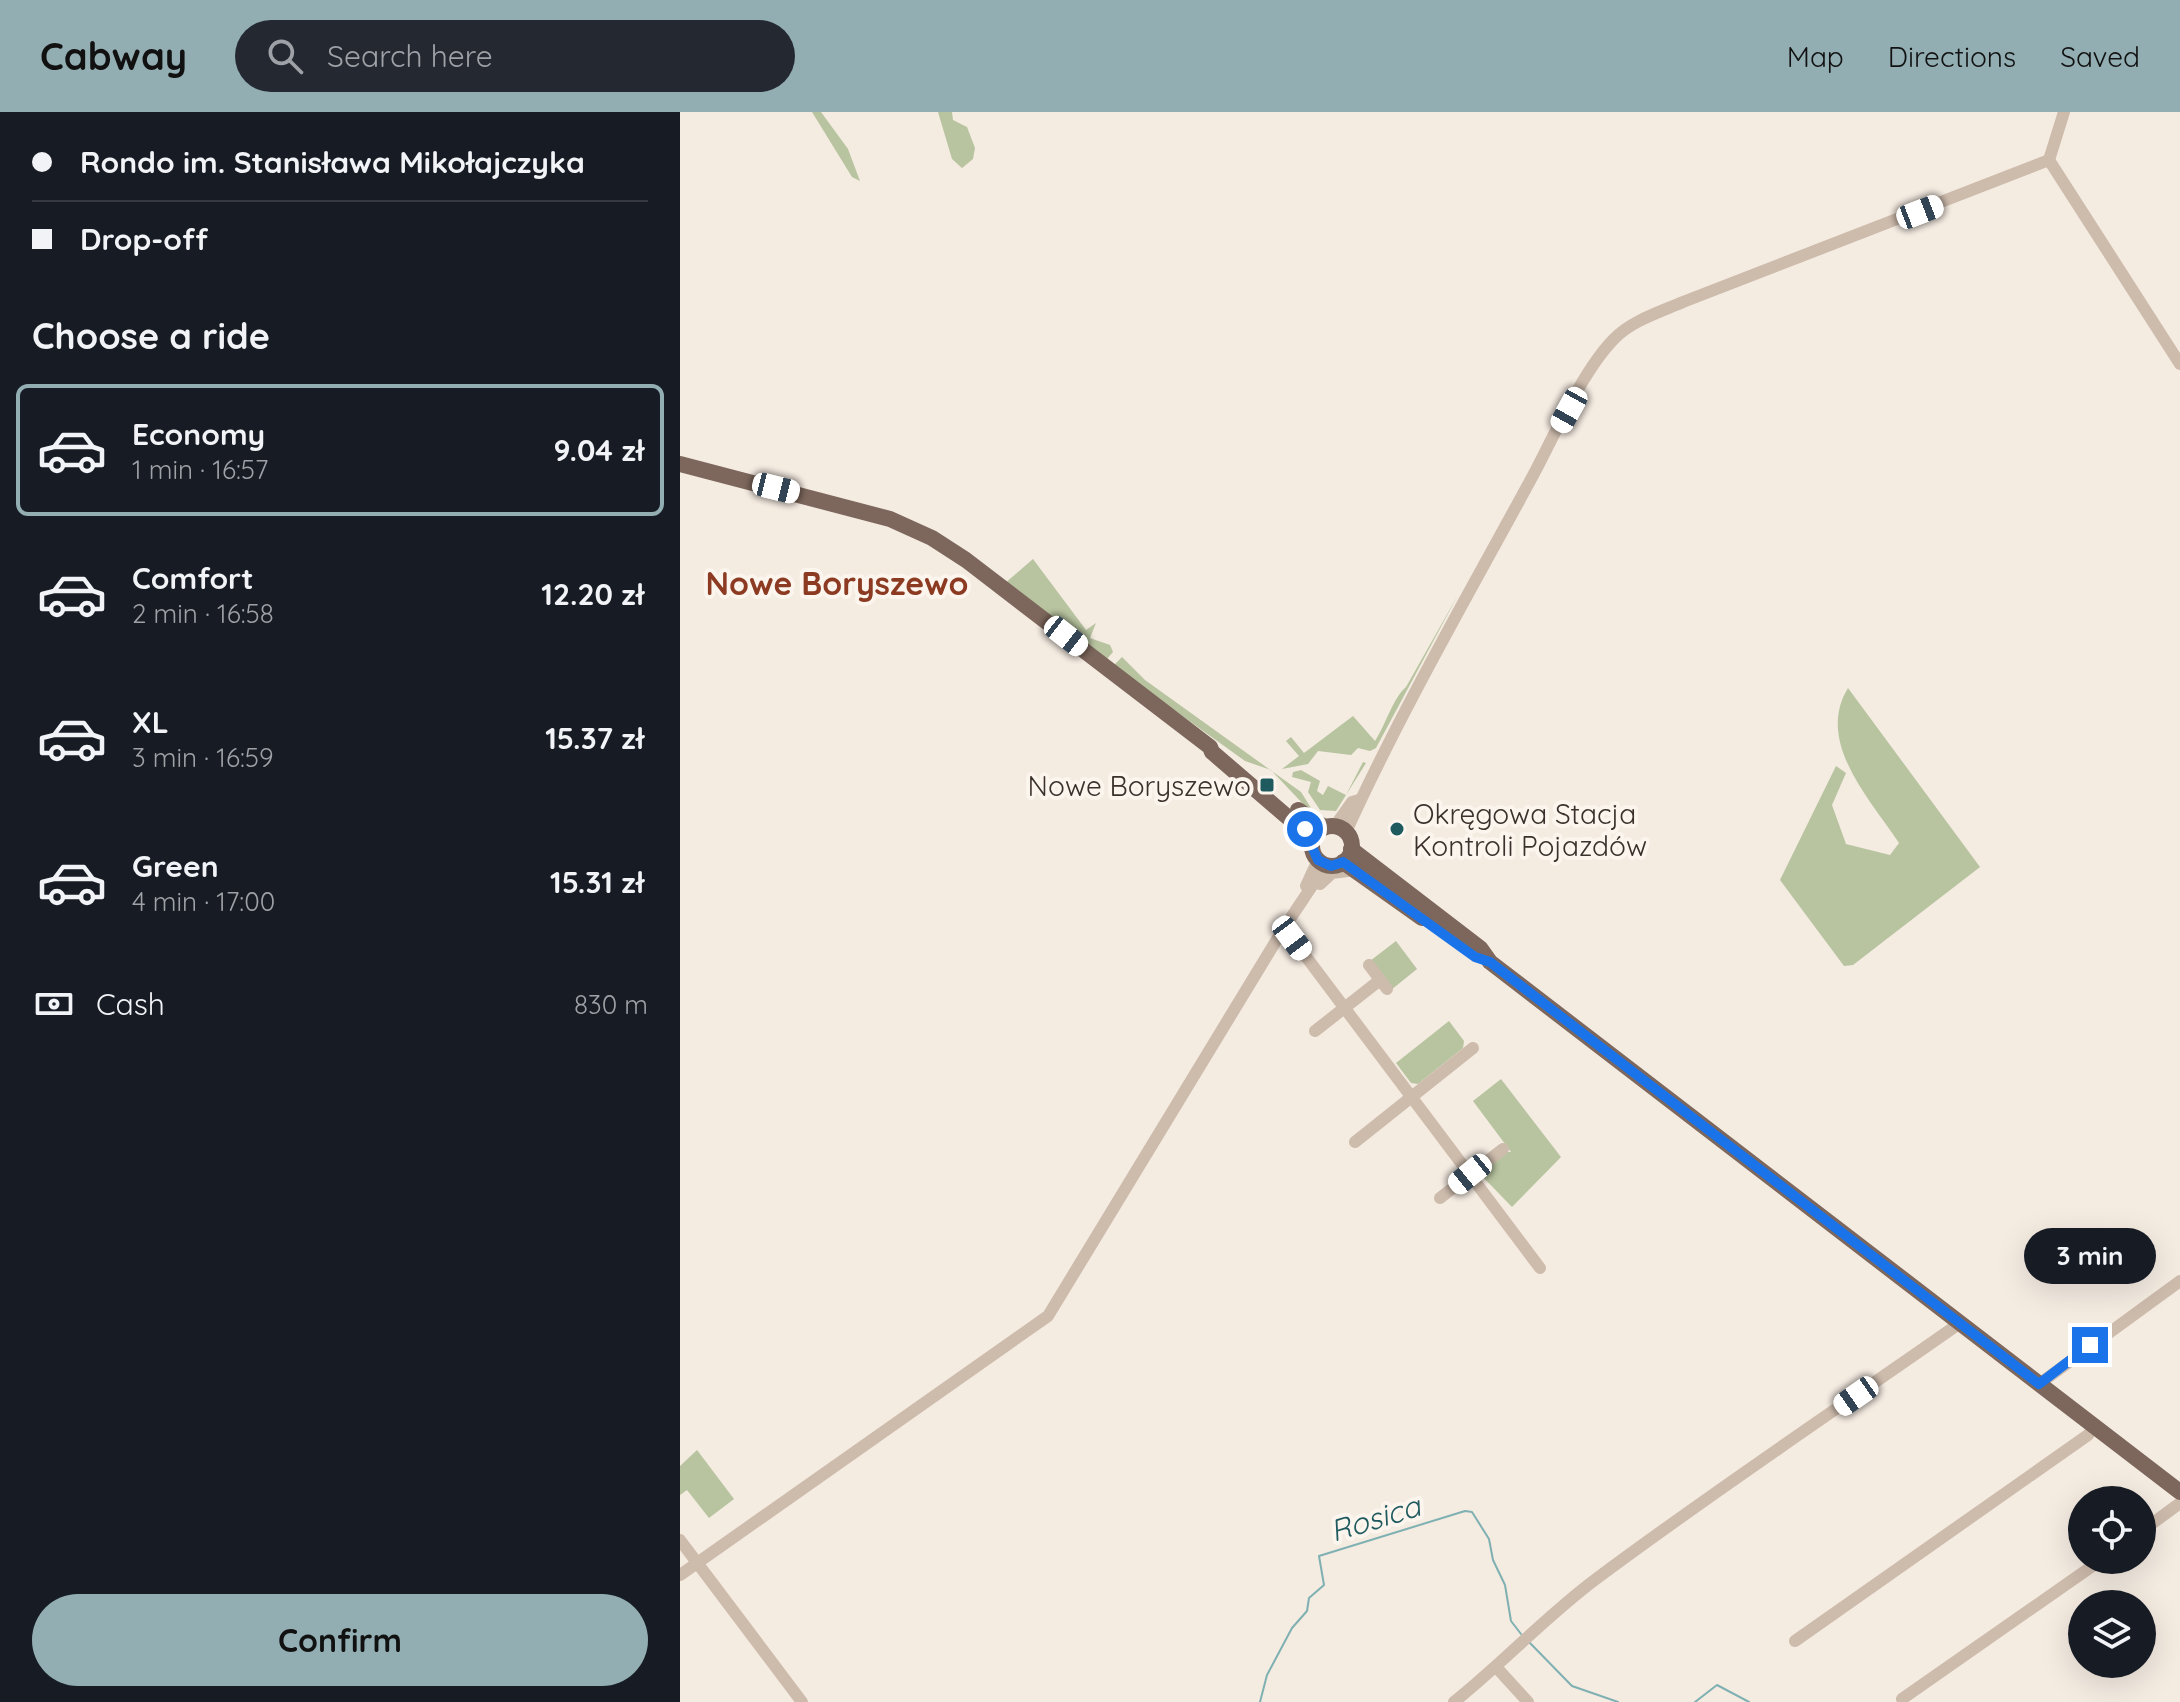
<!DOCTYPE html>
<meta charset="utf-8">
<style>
body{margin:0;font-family:Quicksand,sans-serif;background:#242831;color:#f1f3f6;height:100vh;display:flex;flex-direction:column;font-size:30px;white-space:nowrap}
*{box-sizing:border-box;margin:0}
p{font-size:26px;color:#9ea1a6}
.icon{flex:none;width:44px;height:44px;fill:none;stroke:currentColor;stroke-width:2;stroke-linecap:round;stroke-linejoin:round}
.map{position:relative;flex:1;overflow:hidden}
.sheet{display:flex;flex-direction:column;background:#171b24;width:680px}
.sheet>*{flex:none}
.guide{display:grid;align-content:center;height:176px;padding:0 32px;background:#171b24}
.controls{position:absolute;left:1388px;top:1374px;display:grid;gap:16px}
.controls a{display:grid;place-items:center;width:88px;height:88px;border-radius:50%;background:#171b24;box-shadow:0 8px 32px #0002;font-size:40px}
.end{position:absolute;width:36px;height:36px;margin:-18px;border:10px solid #1a73e8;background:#fff;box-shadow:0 0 0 4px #fff}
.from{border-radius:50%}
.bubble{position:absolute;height:56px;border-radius:28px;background:#171b24;box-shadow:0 8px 32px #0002;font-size:26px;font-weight:700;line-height:56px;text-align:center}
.car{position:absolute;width:24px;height:48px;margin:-24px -12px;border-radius:10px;box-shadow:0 0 6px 2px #0007;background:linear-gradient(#fff 24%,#345 0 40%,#fff 0 76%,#345 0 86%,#fff 0)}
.guide b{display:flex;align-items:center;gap:28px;height:76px;font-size:30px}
.guide b+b{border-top:2px solid #363941}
.guide i{width:20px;height:20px;background:#f1f3f6}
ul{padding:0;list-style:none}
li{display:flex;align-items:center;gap:24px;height:132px;margin:0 16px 12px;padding:0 16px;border:4px solid transparent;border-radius:12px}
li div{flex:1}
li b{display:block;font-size:30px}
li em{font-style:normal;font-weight:700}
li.selected{border-color:#92aeb2}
li>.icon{width:72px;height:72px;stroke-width:1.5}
h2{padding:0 32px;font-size:36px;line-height:96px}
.pay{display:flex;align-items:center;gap:20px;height:88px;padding:0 32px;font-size:30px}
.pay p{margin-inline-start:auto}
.button{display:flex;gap:16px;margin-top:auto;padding:16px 32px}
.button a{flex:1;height:92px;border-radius:48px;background:#92aeb2;color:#111;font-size:32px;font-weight:700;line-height:92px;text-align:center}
header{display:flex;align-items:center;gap:48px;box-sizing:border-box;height:112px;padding:0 40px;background:#92aeb2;color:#111}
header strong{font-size:38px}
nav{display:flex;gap:44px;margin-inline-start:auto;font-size:28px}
.search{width:560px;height:72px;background:#242831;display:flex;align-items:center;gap:20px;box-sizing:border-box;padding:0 28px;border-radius:44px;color:#9ea1a6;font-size:30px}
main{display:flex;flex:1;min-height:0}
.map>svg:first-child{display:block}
.green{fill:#b8c4a0}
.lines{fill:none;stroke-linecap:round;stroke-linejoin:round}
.stream{stroke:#7fb0b2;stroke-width:2}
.minor{stroke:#cdbbac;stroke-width:12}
.major{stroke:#7d675c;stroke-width:16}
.route{stroke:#1a73e8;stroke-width:10}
.poi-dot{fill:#1f5a5e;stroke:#fbf5ee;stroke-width:3}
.labels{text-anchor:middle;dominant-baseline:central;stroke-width:8;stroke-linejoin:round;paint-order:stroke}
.poi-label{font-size:28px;fill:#3b302b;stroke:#fbf5ee;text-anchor:end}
.water-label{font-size:30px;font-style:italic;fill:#1f5a5e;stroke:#fbf5ee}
.quarter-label{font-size:32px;font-weight:bold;fill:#8c3b22;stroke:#fbf5ee}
</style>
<header>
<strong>Cabway</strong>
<div class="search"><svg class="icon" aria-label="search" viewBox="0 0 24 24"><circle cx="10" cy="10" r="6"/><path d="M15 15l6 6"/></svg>Search here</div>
<nav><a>Map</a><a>Directions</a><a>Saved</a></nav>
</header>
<main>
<section class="sheet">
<div class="guide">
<b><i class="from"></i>Rondo im. Stanisława Mikołajczyka</b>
<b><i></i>Drop-off</b>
</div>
<h2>Choose a ride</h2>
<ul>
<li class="selected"><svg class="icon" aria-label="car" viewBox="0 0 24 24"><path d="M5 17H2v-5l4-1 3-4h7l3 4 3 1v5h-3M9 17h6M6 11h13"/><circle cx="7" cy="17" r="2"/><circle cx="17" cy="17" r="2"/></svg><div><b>Economy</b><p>1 min · 16:57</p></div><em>9.04 zł</em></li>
<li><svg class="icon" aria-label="car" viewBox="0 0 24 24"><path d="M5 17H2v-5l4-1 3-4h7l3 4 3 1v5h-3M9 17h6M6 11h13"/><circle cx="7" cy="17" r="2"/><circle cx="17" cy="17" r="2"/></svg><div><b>Comfort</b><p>2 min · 16:58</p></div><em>12.20 zł</em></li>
<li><svg class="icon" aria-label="car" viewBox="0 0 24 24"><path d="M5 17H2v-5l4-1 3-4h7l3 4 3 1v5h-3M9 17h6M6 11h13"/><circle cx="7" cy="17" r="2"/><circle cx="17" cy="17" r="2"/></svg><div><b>XL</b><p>3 min · 16:59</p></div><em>15.37 zł</em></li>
<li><svg class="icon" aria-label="car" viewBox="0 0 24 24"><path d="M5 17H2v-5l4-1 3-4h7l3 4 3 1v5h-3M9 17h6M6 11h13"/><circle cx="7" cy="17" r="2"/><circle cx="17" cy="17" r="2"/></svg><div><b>Green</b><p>4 min · 17:00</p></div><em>15.31 zł</em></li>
</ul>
<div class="pay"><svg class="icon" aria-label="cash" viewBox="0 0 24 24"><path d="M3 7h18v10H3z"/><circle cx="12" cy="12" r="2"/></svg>Cash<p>830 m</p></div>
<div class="button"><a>Confirm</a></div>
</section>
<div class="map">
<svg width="1500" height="1590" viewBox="0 0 1500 1590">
<rect width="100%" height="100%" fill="#f4ebe1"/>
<g class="green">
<polygon points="132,0 141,0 168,37 180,69 172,65"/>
<polygon points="258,0 272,0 273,8 287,15 295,36 293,47 282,56 272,47"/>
<polygon points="353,447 406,518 416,511 410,526 430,533 433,540 427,547 324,472"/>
<path d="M778,483L696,636L690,639L678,636L671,643L638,639L628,652L602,657L619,644L606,629L611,625L624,641L673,604L695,629C706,612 713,586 726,575Z"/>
<polygon points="442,545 465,568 621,680 631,696 624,693 591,658 565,649 433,554"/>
<path d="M1168,576L1300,755L1173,853L1164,854L1100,768L1156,654L1166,661L1152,693L1166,732L1210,743L1219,731C1190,687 1135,630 1168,576Z"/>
<polygon points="683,650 686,651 656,699 640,698 628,680 631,670 612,665 613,660 621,658 640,669 637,679 643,683 648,674 666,683"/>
<polygon points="716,829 737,857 711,878 690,849"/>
<polygon points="769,909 784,929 783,936 738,972 731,971 716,951"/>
<polygon points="821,967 881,1045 832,1095 801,1063 802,1058 825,1040 831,1040 793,989"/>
<polygon points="17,1338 54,1387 29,1406 7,1378 0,1383 0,1354"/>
</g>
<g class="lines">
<g class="stream">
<polyline points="849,1530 892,1574 938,1590"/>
<polyline points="580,1590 587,1563 612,1516 627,1499 629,1486 644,1473 639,1444 785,1399 792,1400 809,1427 813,1448 825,1473 831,1509 841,1522"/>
<polyline points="1015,1590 1037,1573 1069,1590"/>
</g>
<g class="minor">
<polyline points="1369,48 1500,252"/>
<polyline points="655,714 672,690 679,688"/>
<path d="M666,720C720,601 787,485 850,369C872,329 902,259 934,227C951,209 980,200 1003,190L1369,48L1384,0"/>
<polyline points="640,772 652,761 675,758"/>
<polyline points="626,774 638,748"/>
<polyline points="602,819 612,826 860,1156"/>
<polyline points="689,853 707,877"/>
<polyline points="635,919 700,868"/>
<polyline points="675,1030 793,936"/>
<polyline points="760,1086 823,1037"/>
<polyline points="1359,1272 1500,1169"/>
<polyline points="1462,1419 1500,1391"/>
<polyline points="0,1428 122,1590"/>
<polyline points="0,1463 368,1204 602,819 646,753"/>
<polyline points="1115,1529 1408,1323 1414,1315"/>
<polyline points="817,1556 848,1590"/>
<polyline points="1222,1587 1421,1448"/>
<path d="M774,1590C823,1551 865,1505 916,1467C1035,1378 1159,1296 1280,1211"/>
</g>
<g class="major">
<polyline points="0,352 210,407 252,426 286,448 530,635 532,640 633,727"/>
<polyline points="618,698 644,715"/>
<circle cx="652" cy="734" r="20"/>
<polyline points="671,737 800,836 810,850 1500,1380"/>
<polyline points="663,750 742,806"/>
</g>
</g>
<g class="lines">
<polyline class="route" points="625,717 633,727 632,735 638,748 651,754 663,750 795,845 810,850 1359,1272 1410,1233"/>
</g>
<g class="poi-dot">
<rect x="579" y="665" width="16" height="16" rx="4"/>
<circle cx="717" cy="717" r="8"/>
</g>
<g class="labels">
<g class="poi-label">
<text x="571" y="673">Nowe Boryszewo</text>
<text x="733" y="701" text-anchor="start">Okręgowa Stacja<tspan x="733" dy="32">Kontroli Pojazdów</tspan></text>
</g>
<g class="water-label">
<text transform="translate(695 1406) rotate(-17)">Rosica</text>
</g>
<g class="quarter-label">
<text x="157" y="471">Nowe Boryszewo</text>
</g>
</g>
</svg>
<div class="controls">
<a><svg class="icon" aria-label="locate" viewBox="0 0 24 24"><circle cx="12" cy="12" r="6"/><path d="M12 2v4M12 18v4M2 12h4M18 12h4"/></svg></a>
<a><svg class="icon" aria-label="layers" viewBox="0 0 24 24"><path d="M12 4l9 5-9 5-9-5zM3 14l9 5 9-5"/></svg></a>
</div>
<i class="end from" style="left:625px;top:717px"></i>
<i class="end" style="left:1410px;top:1233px"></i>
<div class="bubble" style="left:1344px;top:1116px;width:132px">3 min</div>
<i class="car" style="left:1240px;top:100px;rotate:69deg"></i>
<i class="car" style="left:889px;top:298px;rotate:209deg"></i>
<i class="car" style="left:96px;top:376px;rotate:104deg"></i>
<i class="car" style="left:386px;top:524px;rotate:128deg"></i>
<i class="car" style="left:612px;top:826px;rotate:143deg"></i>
<i class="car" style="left:790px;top:1062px;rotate:231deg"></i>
<i class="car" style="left:1176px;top:1284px;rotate:235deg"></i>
</div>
</main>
